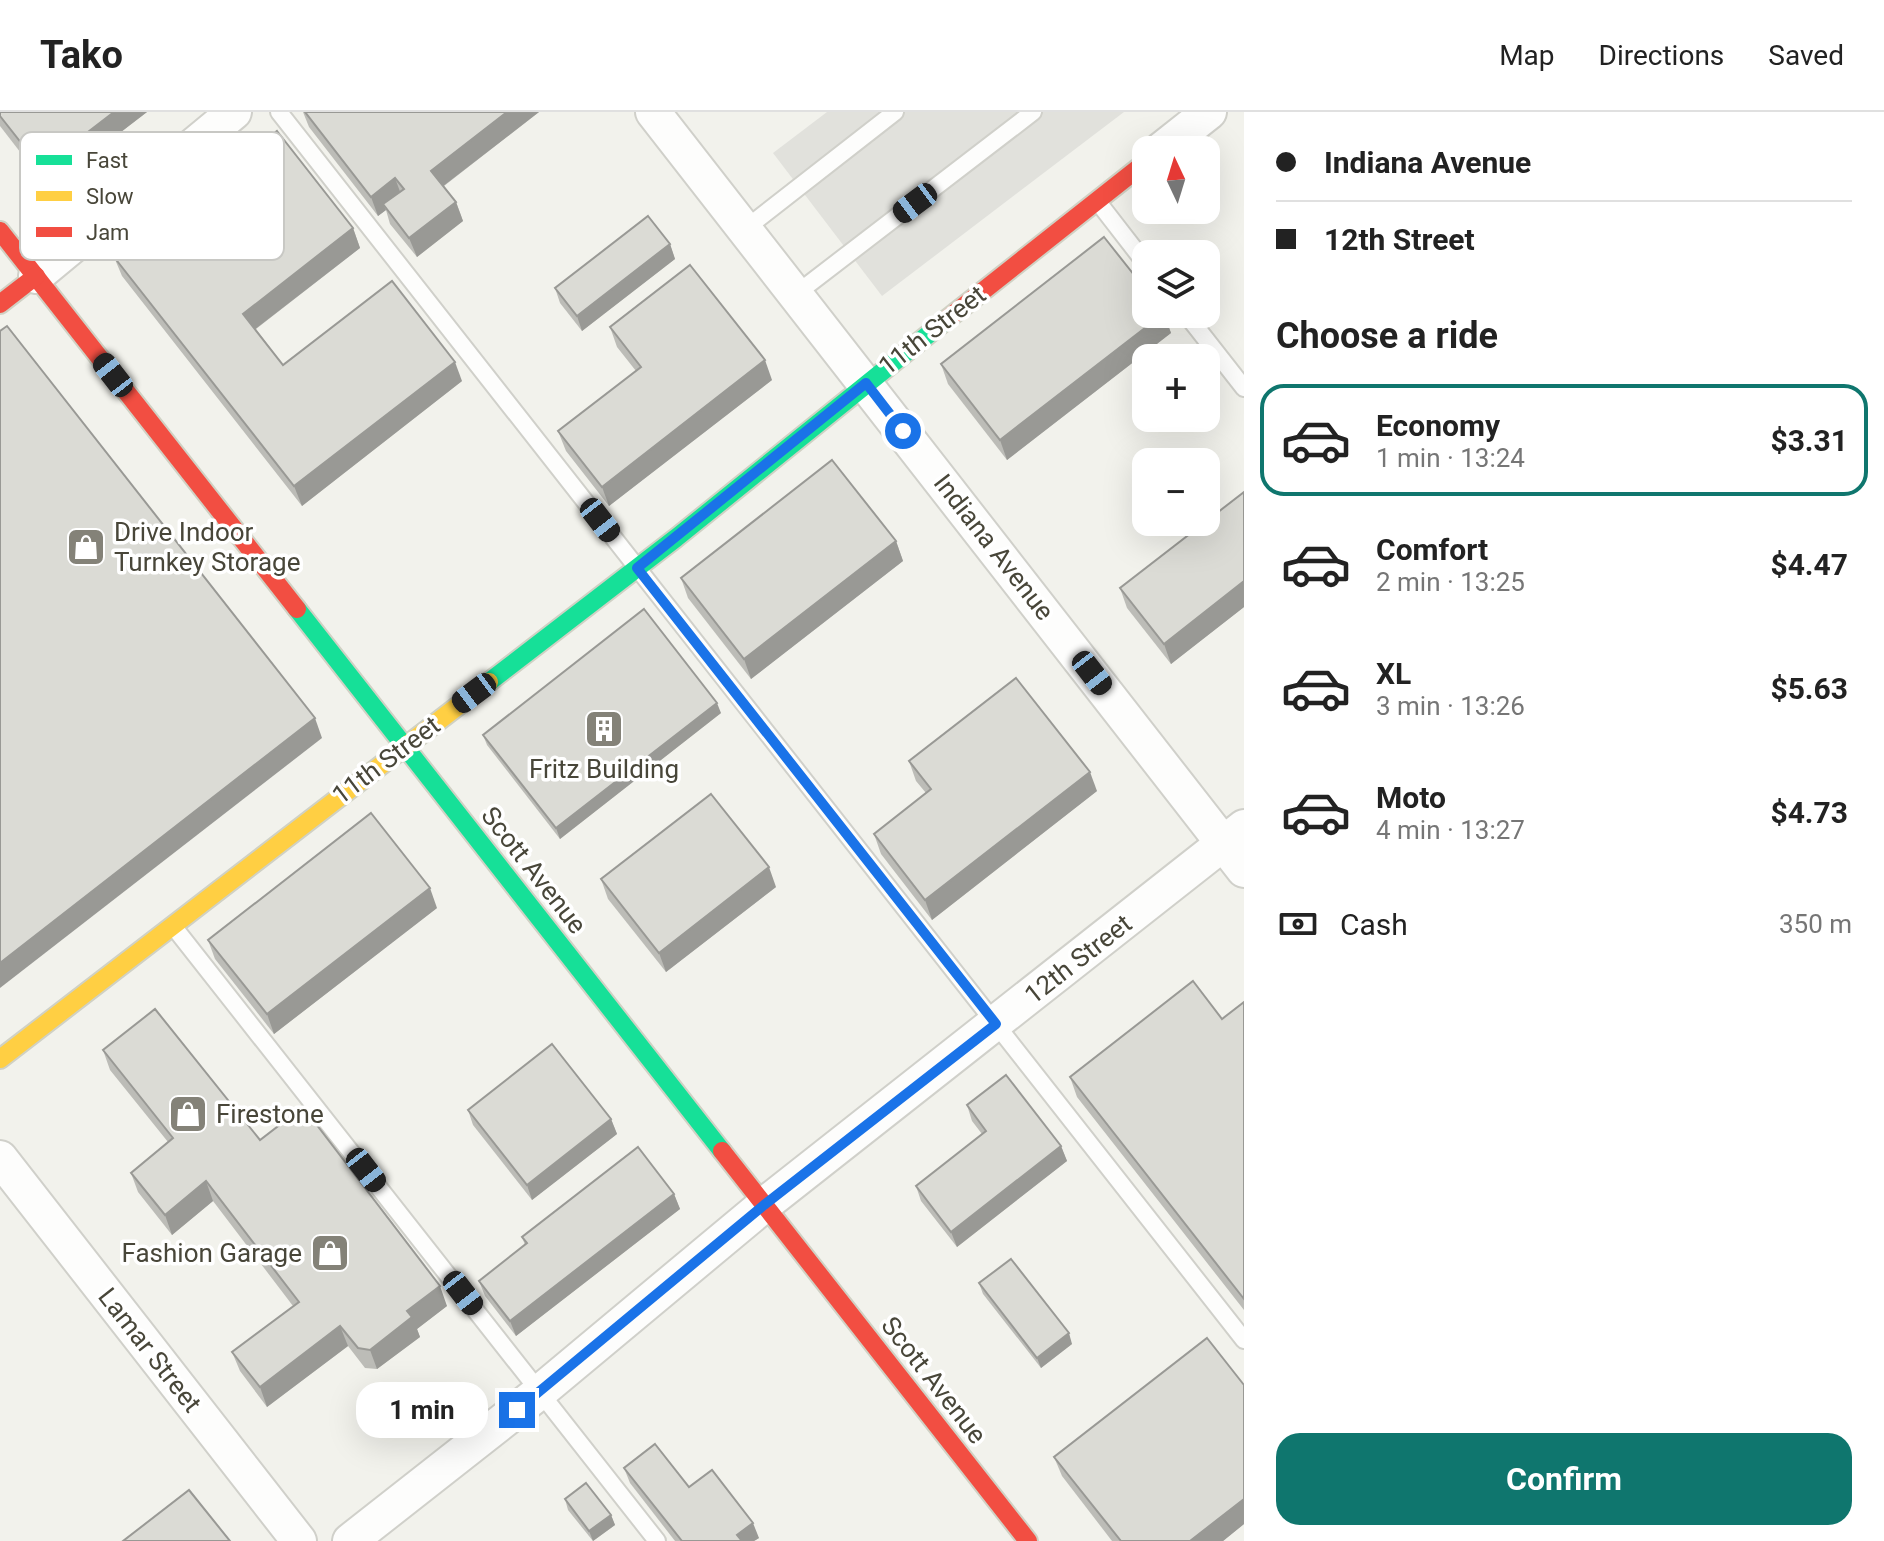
<!DOCTYPE html>
<meta charset="utf-8">
<style>
body{margin:0;font-family:Roboto,sans-serif;background:#f6f6f6;color:#222;height:100vh;display:flex;flex-direction:column;font-size:30px;white-space:nowrap}
*{box-sizing:border-box;margin:0}
p{font-size:26px;color:#767676}
.icon{flex:none;width:44px;height:44px;fill:none;stroke:currentColor;stroke-width:2;stroke-linecap:round;stroke-linejoin:round}
.map{position:relative;flex:1;overflow:hidden}
.drawer{display:flex;flex-direction:column;background:#fff;width:640px}
.drawer>*{flex:none}
.top-card{display:grid;align-content:center;height:176px;padding:0 32px;background:#fff}
.needle{width:52px;rotate:356deg}
.buttons{position:absolute;left:1132px;top:24px;display:grid;gap:16px}
.buttons a{display:grid;place-items:center;width:88px;height:88px;border-radius:16px;background:#fff;box-shadow:0 8px 32px #0002;font-size:40px}
.end{position:absolute;width:36px;height:36px;margin:-18px;border:10px solid #1a73e8;background:#fff;box-shadow:0 0 0 4px #fff}
.from{border-radius:50%}
.bubble{position:absolute;height:56px;border-radius:24px;background:#fff;box-shadow:0 8px 32px #0002;font-size:26px;font-weight:700;line-height:56px;text-align:center}
.car{position:absolute;width:24px;height:48px;margin:-24px -12px;border-radius:10px;box-shadow:0 0 6px 2px #0007;background:linear-gradient(#222 24%,#8ab4d8 0 40%,#222 0 76%,#8ab4d8 0 86%,#222 0)}
.top-card b{display:flex;align-items:center;gap:28px;height:76px;font-size:30px}
.top-card b+b{border-top:2px solid #e0e0e0}
.top-card i{width:20px;height:20px;background:#222}
ul{padding:0;list-style:none}
li{display:flex;align-items:center;gap:24px;height:112px;margin:0 16px 12px;padding:0 16px;border:4px solid transparent;border-radius:24px}
li div{flex:1}
li b{display:block;font-size:30px}
li em{font-style:normal;font-weight:700}
li.on{border-color:#0f766e}
li>.icon{width:72px;height:72px;stroke-width:1.5}
h2{padding:0 32px;font-size:36px;line-height:96px}
.pay{display:flex;align-items:center;gap:20px;height:88px;padding:0 32px;font-size:30px}
.pay p{margin-inline-start:auto}
.action{display:flex;gap:16px;margin-top:auto;padding:16px 32px}
.action a{flex:1;height:92px;border-radius:24px;background:#0f766e;color:#fff;font-size:32px;font-weight:700;line-height:92px;text-align:center}
header{display:flex;align-items:center;gap:48px;box-sizing:border-box;height:112px;padding:0 40px;background:#fff;border-bottom:2px solid #e0e0e0}
header strong{font-size:38px}
nav{display:flex;gap:44px;margin-inline-start:auto;font-size:28px}
main{display:flex;flex:1;min-height:0}
.map>svg:first-child{display:block}
.parking{fill:#e1e1dc}
.lines{fill:none;stroke-linecap:round;stroke-linejoin:round}
.lane-casing{stroke:#d0d0ca;stroke-width:20}
.street-casing{stroke:#d0d0ca;stroke-width:38}
.fast-casing{stroke:#d0d1c4;stroke-width:22}
.slow-casing{stroke:#d0d1c4;stroke-width:22}
.jam-casing{stroke:#d0d1c4;stroke-width:22}
.lane{stroke:#fdfdfc;stroke-width:16}
.street{stroke:#fdfdfc;stroke-width:34}
.fast{stroke:#16e098;stroke-width:18}
.slow{stroke:#ffcf43;stroke-width:18}
.jam{stroke:#f24e42;stroke-width:18}
.wall{fill:#bcbcb7}
.shaded-wall{fill:#999995}
.building{fill:#dbdbd5;stroke:#999995;stroke-width:2}
.route{stroke:#1a73e8;stroke-width:10}
.labels{text-anchor:middle;dominant-baseline:central;stroke-width:7;stroke-linejoin:round;paint-order:stroke}
.street-label{font-size:26px;fill:#484639;stroke:#fff}
.poi-label{font-size:26px;fill:#484639;stroke:#fff;text-anchor:start}
.key{fill:#fff;stroke:#c8c8c4;stroke-width:2}
.key-label{font-size:22px;fill:#484639}
</style>
<header>
<strong>Tako</strong>
<nav><a>Map</a><a>Directions</a><a>Saved</a></nav>
</header>
<main>
<div class="map">
<svg width="1244" height="1429" viewBox="0 0 1244 1429">
<rect width="100%" height="100%" fill="#f2f2ec"/>
<polygon class="parking" points="827,0 1124,0 882,184 773,41"/>
<g class="lines">
<defs>
<g id="lane">
<polyline points="279,0 1244,1228"/>
<polyline points="1098,90 1146,152"/>
<polyline points="745,117 895,0"/>
<polyline points="796,182 1033,0"/>
<polyline points="1186,202 1244,276"/>
<polyline points="173,814 657,1429"/>
</g>
<g id="street">
<polyline points="653,0 1244,758"/>
<polyline points="1161,38 1209,0"/>
<polyline points="36,164 234,0"/>
<polyline points="0,1046 299,1429"/>
<polyline points="350,1429 541,1279 764,1093 1244,715"/>
</g>
<g id="fast">
<polyline points="297,497 722,1039"/>
<polyline points="489,570 676,426 945,209"/>
</g>
<polyline id="slow" points="0,947 489,570"/>
<g id="jam">
<polyline points="0,119 297,497"/>
<polyline points="0,192 36,164"/>
<polyline points="945,209 1146,50"/>
<polyline points="722,1039 1028,1429"/>
</g>
</defs>
<use href="#lane" class="lane-casing"/>
<use href="#street" class="street-casing"/>
<use href="#fast" class="fast-casing"/>
<use href="#slow" class="slow-casing"/>
<use href="#jam" class="jam-casing"/>
<use href="#lane" class="lane"/>
<use href="#street" class="street"/>
<use href="#fast" class="fast"/>
<use href="#slow" class="slow"/>
<use href="#jam" class="jam"/>
</g>
<g class="wall">
<polygon points="0,0 147,0 48,76 0,14"/>
<polygon points="303,0 539,0 444,74 456,90 463,109 417,145 390,112 386,98 378,104 309,15"/>
<polygon points="353,116 360,136 256,217 283,253 462,269 302,394 122,164 114,145"/>
<polygon points="670,132 675,147 582,219 560,191 555,176"/>
<polygon points="1146,202 1164,202 1171,221 1007,348 948,272 941,252"/>
<polygon points="610,215 772,268 609,394 566,339 558,319 636,259 617,235"/>
<polygon points="1244,380 1244,495 1171,552 1127,496 1120,476"/>
<polygon points="896,429 903,449 751,567 688,486 681,466"/>
<polygon points="721,601 560,727 487,633 483,623"/>
<polygon points="909,649 1097,679 932,808 881,742 874,722 926,681 916,669"/>
<polygon points="601,767 776,775 666,860 608,787"/>
<polygon points="437,796 274,922 215,847 208,828"/>
<polygon points="1244,890 1244,1198 1077,985 1070,965 1222,907"/>
<polygon points="103,938 260,1028 447,1194 417,1217 420,1225 377,1257 365,1256 348,1234 267,1295 240,1259 232,1240 293,1194 213,1089 172,1123 138,1080 131,1061 168,1030 110,958"/>
<polygon points="967,993 1061,1034 1067,1049 957,1135 921,1089 916,1074 982,1022 972,1009"/>
<polygon points="468,998 611,1007 617,1022 532,1088 473,1013"/>
<polygon points="674,1082 680,1097 516,1224 485,1184 479,1169 525,1133 522,1125"/>
<polygon points="979,1171 1072,1232 1041,1256 983,1182"/>
<polygon points="1244,1273 1244,1412 1223,1429 1112,1429 1062,1364 1054,1345"/>
<polygon points="624,1356 689,1375 759,1426 754,1429 675,1429 630,1371"/>
<polygon points="565,1387 611,1403 615,1413 593,1429 568,1398"/>
</g>
<g class="shaded-wall">
<polygon points="114,0 147,0 48,76 41,56"/>
<polygon points="507,0 539,0 438,78 431,59"/>
<polygon points="395,66 402,85 383,92 386,98 378,104 371,85"/>
<polygon points="456,90 463,109 417,145 409,126"/>
<polygon points="353,116 360,136 250,221 243,202"/>
<polygon points="670,132 675,147 582,219 577,204"/>
<polygon points="1163,202 1164,202 1171,221 1007,348 1000,328"/>
<polygon points="765,248 772,268 609,394 602,375"/>
<polygon points="455,250 462,269 302,394 294,374"/>
<polygon points="896,429 903,449 751,567 744,547"/>
<polygon points="1244,469 1244,495 1171,552 1164,532"/>
<polygon points="717,591 721,601 560,727 556,716"/>
<polygon points="315,606 322,626 0,876 0,851"/>
<polygon points="1090,660 1097,679 932,808 925,788"/>
<polygon points="769,755 776,775 666,860 659,841"/>
<polygon points="430,776 437,796 274,922 267,902"/>
<polygon points="611,1007 617,1022 532,1088 527,1073"/>
<polygon points="1061,1034 1067,1049 957,1135 951,1120"/>
<polygon points="206,1069 213,1089 172,1123 165,1103"/>
<polygon points="674,1082 680,1097 516,1224 510,1209"/>
<polygon points="440,1174 447,1194 417,1217 420,1225 377,1257 370,1238 407,1199"/>
<polygon points="340,1214 348,1234 267,1295 260,1275"/>
<polygon points="1069,1221 1072,1232 1041,1256 1037,1246"/>
<polygon points="1244,1387 1244,1412 1223,1429 1190,1429"/>
<polygon points="611,1403 615,1413 593,1429 589,1419"/>
<polygon points="753,1411 759,1426 754,1429 739,1429 737,1423"/>
</g>
<g class="building">
<polygon points="0,0 114,0 41,56 0,4"/>
<polygon points="305,0 507,0 431,59 456,90 409,126 383,92 404,77 395,66 371,85"/>
<polygon points="277,19 353,116 243,202 283,253 392,169 455,250 294,374 114,145"/>
<polygon points="648,104 670,132 577,204 555,176"/>
<polygon points="1104,125 1146,178 1146,202 1163,202 1000,328 941,252"/>
<polygon points="690,153 765,248 602,375 558,319 641,255 610,215"/>
<polygon points="7,214 315,606 0,851 0,219"/>
<polygon points="832,348 896,429 744,547 681,466"/>
<polygon points="1244,380 1244,469 1164,532 1120,476"/>
<polygon points="644,497 717,591 556,716 483,623"/>
<polygon points="1016,566 1090,660 925,788 874,722 931,677 909,649"/>
<polygon points="711,682 769,755 659,841 601,767"/>
<polygon points="371,701 430,776 267,902 208,828"/>
<polygon points="1193,869 1222,907 1244,890 1244,1187 1070,965"/>
<polygon points="155,897 260,1028 303,995 440,1174 407,1199 412,1205 370,1238 358,1236 340,1214 260,1275 232,1240 299,1190 206,1069 165,1103 131,1061 173,1026 103,938"/>
<polygon points="552,932 611,1007 527,1073 468,998"/>
<polygon points="1006,963 1061,1034 951,1120 916,1074 986,1019 967,993"/>
<polygon points="638,1035 674,1082 510,1209 479,1169 527,1131 522,1125"/>
<polygon points="1011,1147 1069,1221 1037,1246 979,1171"/>
<polygon points="1207,1226 1244,1273 1244,1387 1190,1429 1121,1429 1054,1345"/>
<polygon points="655,1332 689,1375 712,1358 753,1411 737,1423 742,1429 682,1429 624,1356"/>
<polygon points="586,1371 611,1403 589,1419 565,1387"/>
<polygon points="189,1378 230,1429 123,1429"/>
</g>
<g class="lines">
<polyline class="route" points="517,1298 764,1093 996,912 637,456 866,271 903,319"/>
</g>
<defs>
<symbol id="shop-square" viewBox="-11 -11 22 22"><rect x="-9" y="-9" width="18" height="18" rx="4" fill="#848278" stroke="#fff"/><path d="M-5-2.5h2.3a2.7 3.5 0 0 1 5.4 0H5L5.5 6h-11ZM-1.5-2.5h3a1.5 2.3 0 0 0-3 0Z" fill="#fff"/></symbol>
<symbol id="building-square" viewBox="-11 -11 22 22"><rect x="-9" y="-9" width="18" height="18" rx="4" fill="#848278" stroke="#fff"/><path d="M-4-6H4V6H1V3H-1V6H-4ZM-2.5-4.3h1.7v1.8h-1.7ZM.8-4.3h1.7v1.8H.8ZM-2.5-1h1.7V.8h-1.7ZM.8-1h1.7V.8H.8Z" fill="#fff"/></symbol>
</defs>
<g fill-rule="evenodd">
<use href="#shop-square" x="64" y="413" width="44" height="44"/>
<use href="#building-square" x="582" y="595" width="44" height="44"/>
<use href="#shop-square" x="166" y="980" width="44" height="44"/>
<use href="#shop-square" x="308" y="1119" width="44" height="44"/>
</g>
<g class="labels">
<g class="street-label">
<text transform="translate(932 218) rotate(-38)">11th Street</text>
<text transform="translate(994 435) rotate(52)">Indiana Avenue</text>
<text transform="translate(386 648) rotate(-37)">11th Street</text>
<text transform="translate(534 758) rotate(52)">Scott Avenue</text>
<text transform="translate(1078 847) rotate(-38)">12th Street</text>
<text transform="translate(150 1238) rotate(52)">Lamar Street</text>
<text transform="translate(934 1268) rotate(52)">Scott Avenue</text>
</g>
<g class="poi-label">
<text x="114" y="420">Drive Indoor<tspan x="114" dy="30">Turnkey Storage</tspan></text>
<text x="604" y="657" text-anchor="middle">Fritz Building</text>
<text x="216" y="1002">Firestone</text>
<text x="302" y="1141" text-anchor="end">Fashion Garage</text>
</g>
</g>
<rect x="20" y="20" width="264" height="128" rx="12" class="key"/>
<rect x="36" y="43" width="36" height="10" fill="#16e098"/>
<rect x="36" y="79" width="36" height="10" fill="#ffcf43"/>
<rect x="36" y="115" width="36" height="10" fill="#f24e42"/>
<g class="key-label">
<text x="86" y="56">Fast</text>
<text x="86" y="92">Slow</text>
<text x="86" y="128">Jam</text>
</g>
</svg>
<div class="buttons">
<a><svg class="needle" viewBox="-14 -14 28 28"><path d="M0-13l5 13h-10z" fill="#e53935"/><path d="M0 13l5-13h-10z" fill="#767676"/></svg></a>
<a><svg class="icon" aria-label="layers" viewBox="0 0 24 24"><path d="M12 4l9 5-9 5-9-5zM3 14l9 5 9-5"/></svg></a>
<a>+</a>
<a>−</a>
</div>
<i class="end from" style="left:903px;top:319px"></i>
<i class="end" style="left:517px;top:1298px"></i>
<div class="bubble" style="left:356px;top:1270px;width:132px">1 min</div>
<i class="car" style="left:915px;top:91px;rotate:233deg"></i>
<i class="car" style="left:113px;top:263px;rotate:322deg"></i>
<i class="car" style="left:600px;top:408px;rotate:142deg"></i>
<i class="car" style="left:1092px;top:561px;rotate:142deg"></i>
<i class="car" style="left:474px;top:581px;rotate:233deg"></i>
<i class="car" style="left:366px;top:1058px;rotate:142deg"></i>
<i class="car" style="left:463px;top:1181px;rotate:142deg"></i>
</div>
<section class="drawer">
<div class="top-card">
<b><i class="from"></i>Indiana Avenue</b>
<b><i></i>12th Street</b>
</div>
<h2>Choose a ride</h2>
<ul>
<li class="on"><svg class="icon" aria-label="car" viewBox="0 0 24 24"><path d="M5 17H2v-5l4-1 3-4h7l3 4 3 1v5h-3M9 17h6M6 11h13"/><circle cx="7" cy="17" r="2"/><circle cx="17" cy="17" r="2"/></svg><div><b>Economy</b><p>1 min · 13:24</p></div><em>$3.31</em></li>
<li><svg class="icon" aria-label="car" viewBox="0 0 24 24"><path d="M5 17H2v-5l4-1 3-4h7l3 4 3 1v5h-3M9 17h6M6 11h13"/><circle cx="7" cy="17" r="2"/><circle cx="17" cy="17" r="2"/></svg><div><b>Comfort</b><p>2 min · 13:25</p></div><em>$4.47</em></li>
<li><svg class="icon" aria-label="car" viewBox="0 0 24 24"><path d="M5 17H2v-5l4-1 3-4h7l3 4 3 1v5h-3M9 17h6M6 11h13"/><circle cx="7" cy="17" r="2"/><circle cx="17" cy="17" r="2"/></svg><div><b>XL</b><p>3 min · 13:26</p></div><em>$5.63</em></li>
<li><svg class="icon" aria-label="car" viewBox="0 0 24 24"><path d="M5 17H2v-5l4-1 3-4h7l3 4 3 1v5h-3M9 17h6M6 11h13"/><circle cx="7" cy="17" r="2"/><circle cx="17" cy="17" r="2"/></svg><div><b>Moto</b><p>4 min · 13:27</p></div><em>$4.73</em></li>
</ul>
<div class="pay"><svg class="icon" aria-label="cash" viewBox="0 0 24 24"><path d="M3 7h18v10H3z"/><circle cx="12" cy="12" r="2"/></svg>Cash<p>350 m</p></div>
<div class="action"><a>Confirm</a></div>
</section>
</main>
